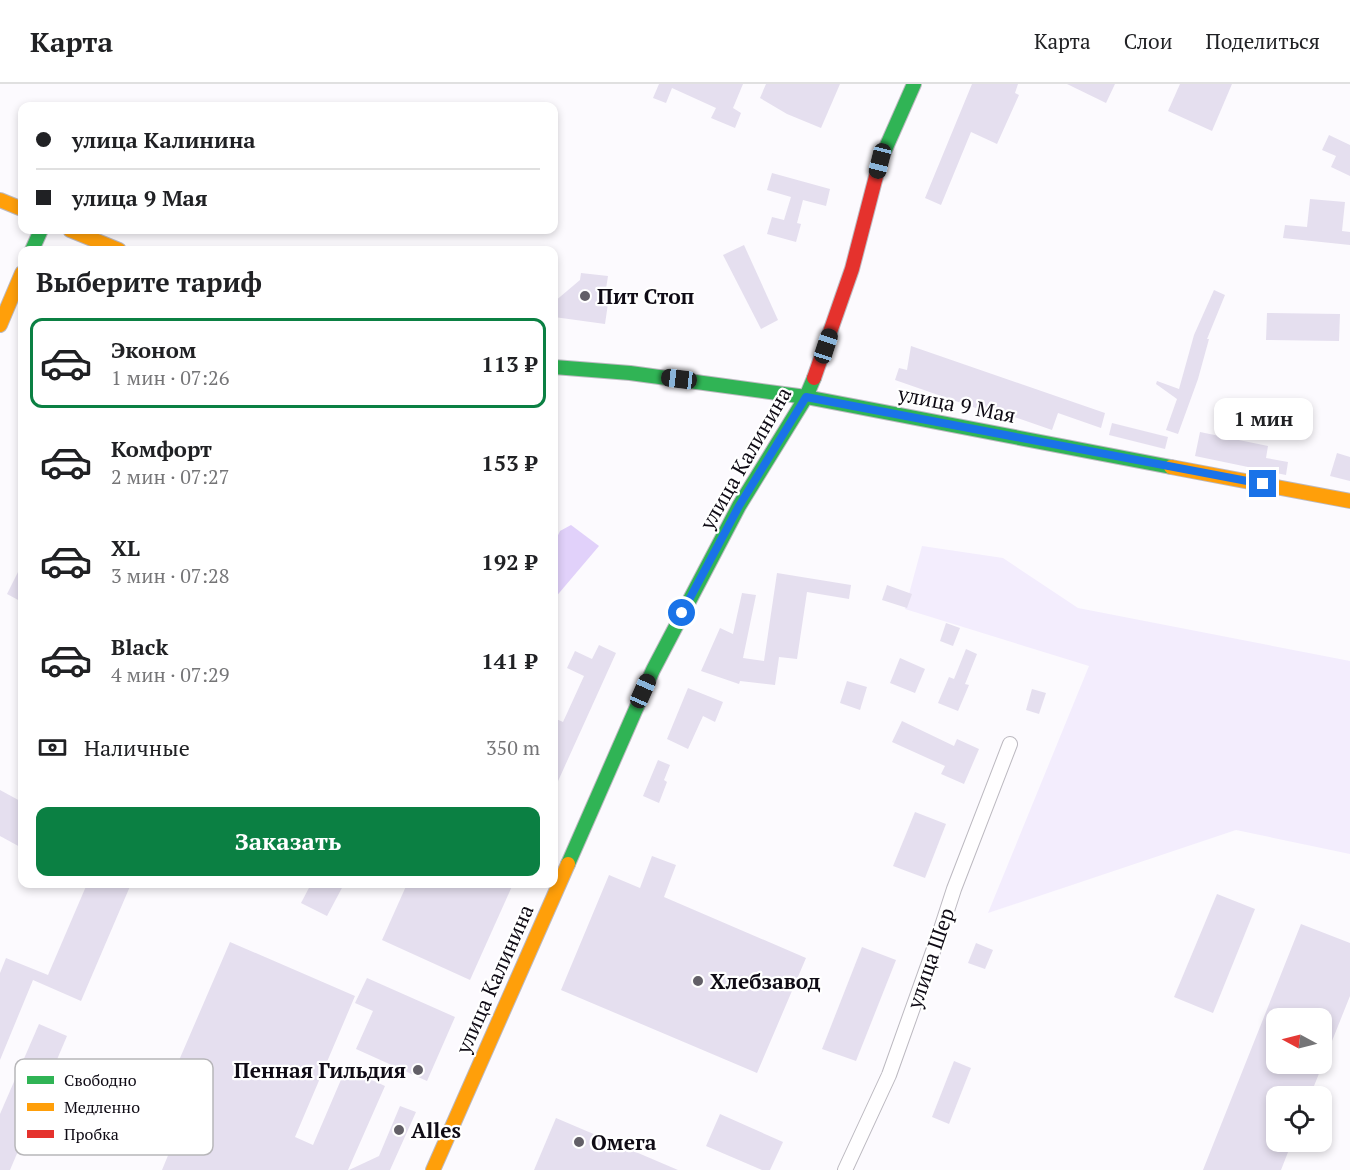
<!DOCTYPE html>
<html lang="ru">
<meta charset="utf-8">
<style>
body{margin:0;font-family:"PT Serif",serif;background:#f2f2f2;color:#202124;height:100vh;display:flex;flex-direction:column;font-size:22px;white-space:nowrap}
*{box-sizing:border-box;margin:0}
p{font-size:20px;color:#757577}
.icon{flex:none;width:33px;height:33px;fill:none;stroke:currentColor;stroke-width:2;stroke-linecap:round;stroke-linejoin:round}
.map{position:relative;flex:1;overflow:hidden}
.side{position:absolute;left:18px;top:162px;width:540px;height:642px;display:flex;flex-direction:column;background:#fff;border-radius:12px;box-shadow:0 3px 9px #0003}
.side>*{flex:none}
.banner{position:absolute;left:18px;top:18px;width:540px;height:132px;border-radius:12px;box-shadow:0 3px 9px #0003;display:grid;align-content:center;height:132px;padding:0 18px;background:#fff}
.needle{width:39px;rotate:277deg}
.buttons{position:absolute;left:1266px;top:924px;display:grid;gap:12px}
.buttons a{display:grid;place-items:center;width:66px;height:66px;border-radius:12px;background:#fff;box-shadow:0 3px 9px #0003;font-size:30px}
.end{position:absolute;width:27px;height:27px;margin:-14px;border:8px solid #1a73e8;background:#fff;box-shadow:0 0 0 3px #fff}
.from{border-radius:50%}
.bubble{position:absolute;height:42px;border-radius:12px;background:#fff;box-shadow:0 3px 9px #0003;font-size:20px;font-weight:600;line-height:42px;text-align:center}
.car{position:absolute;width:18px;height:36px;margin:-18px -9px;border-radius:8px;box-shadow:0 0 4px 2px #0007;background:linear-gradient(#222 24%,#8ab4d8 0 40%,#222 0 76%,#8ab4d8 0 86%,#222 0)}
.banner b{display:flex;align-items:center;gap:21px;height:57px;font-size:22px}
.banner b+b{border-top:2px solid #e0e0e0}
.banner i{width:15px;height:15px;background:#202124}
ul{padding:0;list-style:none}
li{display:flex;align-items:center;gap:18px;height:90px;margin:0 12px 9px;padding:0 6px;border:3px solid transparent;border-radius:12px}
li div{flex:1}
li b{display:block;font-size:22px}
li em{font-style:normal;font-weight:600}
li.on{border-color:#0b8043}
li>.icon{width:54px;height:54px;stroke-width:1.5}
h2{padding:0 18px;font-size:27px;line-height:72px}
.pay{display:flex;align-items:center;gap:15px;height:66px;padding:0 18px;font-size:22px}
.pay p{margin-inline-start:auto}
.action{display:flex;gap:12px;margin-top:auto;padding:12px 18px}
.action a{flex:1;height:69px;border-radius:12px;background:#0b8043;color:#fff;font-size:24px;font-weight:600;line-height:69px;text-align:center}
header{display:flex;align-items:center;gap:36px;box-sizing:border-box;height:84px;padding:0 30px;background:#fff;border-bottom:2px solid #e0e0e0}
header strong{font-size:28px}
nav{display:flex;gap:33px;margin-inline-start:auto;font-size:21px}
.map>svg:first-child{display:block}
.green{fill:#f3edfd}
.water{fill:#e1d1fa}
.building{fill:#e5dfef;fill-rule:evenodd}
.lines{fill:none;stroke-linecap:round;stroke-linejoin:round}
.street-casing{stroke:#bcb9c0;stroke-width:16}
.fast-casing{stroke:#bcb9c0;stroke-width:16}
.slow-casing{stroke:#bcb9c0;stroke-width:16}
.jam-casing{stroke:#bcb9c0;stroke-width:16}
.street{stroke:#fffeff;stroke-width:14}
.fast{stroke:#30b455;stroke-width:14}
.slow{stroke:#ff9f0a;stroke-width:14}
.jam{stroke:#e5322d;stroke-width:14}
.route{stroke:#1a73e8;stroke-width:8}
.poi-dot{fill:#625f67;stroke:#fff;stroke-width:2}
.labels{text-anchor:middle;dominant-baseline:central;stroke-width:4.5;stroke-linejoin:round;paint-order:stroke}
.poi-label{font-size:21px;font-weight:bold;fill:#0f0b15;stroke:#fff;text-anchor:start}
.street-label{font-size:21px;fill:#0f0b15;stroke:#fff}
.key{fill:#fff;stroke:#b7b6b9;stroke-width:1.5}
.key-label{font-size:16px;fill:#0f0b15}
</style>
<header>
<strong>Карта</strong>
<nav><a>Карта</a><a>Слои</a><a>Поделиться</a></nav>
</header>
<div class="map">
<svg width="1350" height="1086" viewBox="0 0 1350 1086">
<rect width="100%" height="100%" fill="#fcfafe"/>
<polygon class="green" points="922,462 1003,474 1078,524 1350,577 1350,770 1236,746 988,829 1089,582 905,525"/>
<polygon class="water" points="571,441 599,462 554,515 554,460 560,447"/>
<g class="building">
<polygon points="659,0 743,0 733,24 741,29 735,44 711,34 716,24 672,4 666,19 653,14"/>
<polygon points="766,0 840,0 821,44 787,30 760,14"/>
<polygon points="972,0 1018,0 1015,9 1019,11 997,60 971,48 941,121 925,114"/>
<polygon points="1067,0 1115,0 1106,19"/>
<polygon points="1180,0 1232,0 1212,47 1168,27"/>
<polygon points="1329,51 1350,61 1350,92 1331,83 1336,72 1322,66"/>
<polygon points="772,89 830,105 826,122 803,116 797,139 801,140 796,158 767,150 772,133 784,136 791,113 767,106"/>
<polygon points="1310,115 1345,118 1342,147 1350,148 1350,161 1283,154 1285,141 1307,143"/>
<polygon points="744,161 778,236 761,245 723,171"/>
<polygon points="581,189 608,192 606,205 610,206 605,240 554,233 554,218 580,196"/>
<polygon points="1214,206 1225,211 1207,255 1209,255 1198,295 1178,350 1166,346 1177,315 1156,300 1157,297 1179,305 1194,251"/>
<polygon points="1267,229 1340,230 1339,257 1266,256"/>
<polygon points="911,262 1105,329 1101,344 1058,329 1052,346 997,327 996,331 895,296 899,284 907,286"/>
<polygon points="1112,339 1168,353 1165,365 1109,351"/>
<polygon points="1200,348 1268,362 1266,374 1288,378 1286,391 1195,372"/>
<polygon points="1337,369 1350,373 1350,397 1330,392"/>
<polygon points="22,480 22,518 7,510"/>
<polygon points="777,489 851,501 849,515 807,508 797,575 779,573 775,601 740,597 739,600 701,587 720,544 733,550 742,509 756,511 743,574 764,577"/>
<polygon points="887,501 912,510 907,524 882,516"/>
<polygon points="946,539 960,544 953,562 940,557"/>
<polygon points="599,561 616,569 554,706 554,634 563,638 584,592 567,584 575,567 592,575"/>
<polygon points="966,565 977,570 965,600 969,601 958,627 938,619 949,593 954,595"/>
<polygon points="900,574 925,585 915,609 890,599"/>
<polygon points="847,597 867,603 860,626 840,619"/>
<polygon points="688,604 723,618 715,638 703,632 688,665 667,655"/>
<polygon points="1032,605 1046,609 1039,630 1026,626"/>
<polygon points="902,637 954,662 957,655 979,665 964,700 941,690 945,682 892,658"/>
<polygon points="658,676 670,681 664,696 667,698 659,719 643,712"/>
<polygon points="0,706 22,718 22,764 0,752"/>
<polygon points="915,728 946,740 925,794 893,782"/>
<polygon points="652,772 676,781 664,813 806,874 757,989 561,906 609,791 640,804"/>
<polygon points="87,800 131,800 81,917 33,896 0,976 0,889 6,874 48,891"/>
<polygon points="311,800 344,800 327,832 301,819"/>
<polygon points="407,800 513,800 470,896 382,856"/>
<polygon points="1217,810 1255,825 1213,929 1174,913"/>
<path d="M1301,840L1350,859V912L1310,1012H1276V1058H1292L1281,1086H1203ZM1276,934H1322V980H1276Z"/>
<polygon points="230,858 355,912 295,1053 313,1061 346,984 385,1002 348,1086 162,1086 174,1057 149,1046"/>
<polygon points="976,859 993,866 985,885 968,879"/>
<polygon points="862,863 896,876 856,977 822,965"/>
<polygon points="367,894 455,933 427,997 356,965 373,927 355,919"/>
<polygon points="39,940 67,952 10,1086 0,1086 0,1030"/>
<polygon points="954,977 971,984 949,1040 932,1033"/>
<polygon points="400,1022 416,1028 390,1086 349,1086 379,1072"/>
<polygon points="720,1030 783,1058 770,1086 762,1086 706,1062"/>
<polygon points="556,1034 678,1086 534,1086"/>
</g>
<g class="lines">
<defs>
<polyline id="street" points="845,1086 889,991 941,845 954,805 1010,660"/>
<g id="fast">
<polyline points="880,77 914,0"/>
<polyline points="32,166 41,146"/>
<polyline points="554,283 630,289 806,313 1171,383"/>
<polyline points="568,780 653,586 739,422 806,313 814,294"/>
</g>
<g id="slow">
<polyline points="0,116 22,125"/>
<polyline points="70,146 119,166"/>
<polyline points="0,241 22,189"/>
<polyline points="1171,383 1350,417"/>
<polyline points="433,1086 568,780"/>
</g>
<polyline id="jam" points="814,294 852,185 880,77"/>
</defs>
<use href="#street" class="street-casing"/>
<use href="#fast" class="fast-casing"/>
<use href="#slow" class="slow-casing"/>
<use href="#jam" class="jam-casing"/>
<use href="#street" class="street"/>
<use href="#fast" class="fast"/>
<use href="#slow" class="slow"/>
<use href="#jam" class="jam"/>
</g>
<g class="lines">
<polyline class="route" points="682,529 739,422 806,313 1263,400"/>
</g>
<g class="poi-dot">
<circle cx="585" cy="212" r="6"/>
<circle cx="698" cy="897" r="6"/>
<circle cx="418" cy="986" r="6"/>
<circle cx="399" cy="1046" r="6"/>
<circle cx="579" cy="1058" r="6"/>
</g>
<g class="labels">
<g class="poi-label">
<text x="597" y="212">Пит Стоп</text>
<text x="710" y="897">Хлебзавод</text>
<text x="406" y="986" text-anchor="end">Пенная Гильдия</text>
<text x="411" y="1046">Alles</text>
<text x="591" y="1058">Омега</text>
</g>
<g class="street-label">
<text transform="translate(957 320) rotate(11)">улица 9 Мая</text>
<text transform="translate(745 374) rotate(-60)">улица Калинина</text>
<text transform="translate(930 874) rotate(-71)">улица Шер</text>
<text transform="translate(494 895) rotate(-66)">улица Калинина</text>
</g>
</g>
<rect x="15" y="975" width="198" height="96" rx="9" class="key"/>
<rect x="27" y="992" width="27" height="8" fill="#30b455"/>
<rect x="27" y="1019" width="27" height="8" fill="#ff9f0a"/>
<rect x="27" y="1046" width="27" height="8" fill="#e5322d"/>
<g class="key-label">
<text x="64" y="1002">Свободно</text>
<text x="64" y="1029">Медленно</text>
<text x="64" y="1056">Пробка</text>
</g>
</svg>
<div class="buttons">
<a><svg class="needle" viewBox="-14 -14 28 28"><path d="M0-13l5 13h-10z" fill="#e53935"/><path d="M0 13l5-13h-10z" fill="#757577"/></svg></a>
<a><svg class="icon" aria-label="locate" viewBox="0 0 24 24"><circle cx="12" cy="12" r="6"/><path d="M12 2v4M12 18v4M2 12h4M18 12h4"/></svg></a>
</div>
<i class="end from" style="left:682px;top:529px"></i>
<i class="end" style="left:1263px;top:400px"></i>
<div class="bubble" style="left:1214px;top:314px;width:99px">1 мин</div>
<i class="car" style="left:880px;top:77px;rotate:194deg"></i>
<i class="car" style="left:826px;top:262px;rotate:18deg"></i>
<i class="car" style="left:679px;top:295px;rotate:277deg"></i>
<i class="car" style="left:643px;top:607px;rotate:24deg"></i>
<div class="banner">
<b><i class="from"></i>улица Калинина</b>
<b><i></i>улица 9 Мая</b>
</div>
<section class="side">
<h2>Выберите тариф</h2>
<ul>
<li class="on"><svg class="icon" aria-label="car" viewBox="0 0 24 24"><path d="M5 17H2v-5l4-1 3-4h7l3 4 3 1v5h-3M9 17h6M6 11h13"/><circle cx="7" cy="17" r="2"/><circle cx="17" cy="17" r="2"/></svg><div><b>Эконом</b><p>1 мин · 07:26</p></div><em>113 ₽</em></li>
<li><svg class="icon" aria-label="car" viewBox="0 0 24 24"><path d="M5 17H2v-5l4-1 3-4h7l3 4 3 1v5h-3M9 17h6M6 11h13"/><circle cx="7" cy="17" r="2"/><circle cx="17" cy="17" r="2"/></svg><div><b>Комфорт</b><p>2 мин · 07:27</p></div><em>153 ₽</em></li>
<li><svg class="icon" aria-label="car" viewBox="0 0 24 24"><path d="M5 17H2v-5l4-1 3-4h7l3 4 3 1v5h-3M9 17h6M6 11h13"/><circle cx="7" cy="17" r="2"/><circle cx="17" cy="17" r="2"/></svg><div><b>XL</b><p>3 мин · 07:28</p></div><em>192 ₽</em></li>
<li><svg class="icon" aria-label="car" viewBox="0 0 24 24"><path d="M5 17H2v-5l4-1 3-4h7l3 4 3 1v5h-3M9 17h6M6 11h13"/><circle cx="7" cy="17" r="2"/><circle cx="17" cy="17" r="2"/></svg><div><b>Black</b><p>4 мин · 07:29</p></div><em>141 ₽</em></li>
</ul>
<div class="pay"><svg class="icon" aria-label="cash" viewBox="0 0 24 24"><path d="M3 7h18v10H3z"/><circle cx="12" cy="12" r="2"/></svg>Наличные<p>350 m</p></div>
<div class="action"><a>Заказать</a></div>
</section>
</div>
